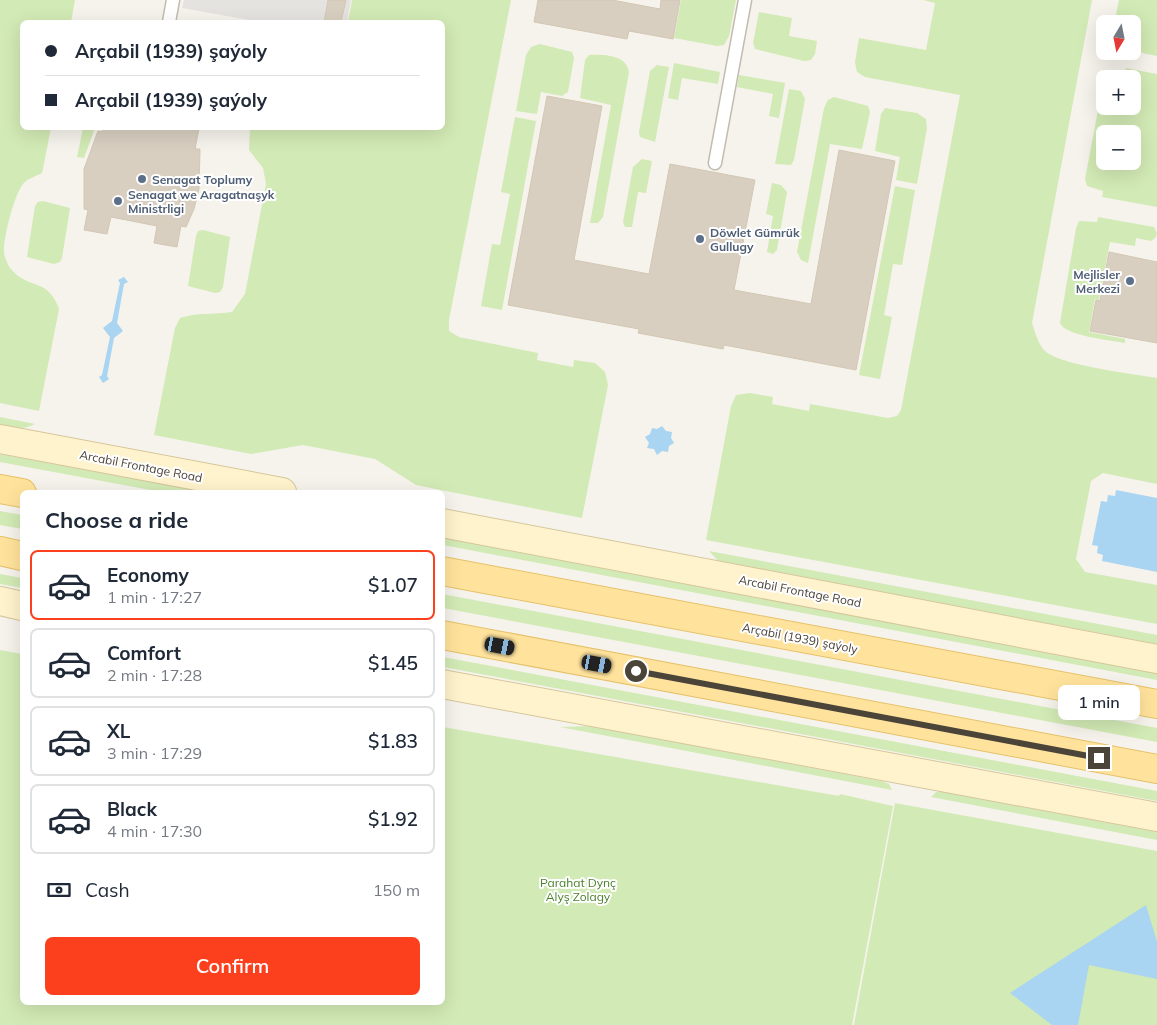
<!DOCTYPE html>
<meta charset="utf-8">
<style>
body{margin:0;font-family:Mulish,sans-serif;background:#f2f2f3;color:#1f2937;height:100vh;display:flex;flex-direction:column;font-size:19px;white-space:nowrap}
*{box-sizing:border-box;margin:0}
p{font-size:16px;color:#747a83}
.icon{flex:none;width:28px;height:28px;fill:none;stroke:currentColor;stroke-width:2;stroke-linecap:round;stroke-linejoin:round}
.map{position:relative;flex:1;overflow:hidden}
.sheet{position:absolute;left:20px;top:490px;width:425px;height:515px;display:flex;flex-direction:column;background:#fff;border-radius:8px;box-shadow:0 5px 20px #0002}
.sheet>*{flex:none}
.guide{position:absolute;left:20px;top:20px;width:425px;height:110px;border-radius:8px;box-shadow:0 5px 20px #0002;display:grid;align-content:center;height:110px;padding:0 25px;background:#fff}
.needle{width:32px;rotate:190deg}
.fabs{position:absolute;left:1096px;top:15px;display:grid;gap:10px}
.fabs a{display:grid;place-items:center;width:45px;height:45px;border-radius:8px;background:#fff;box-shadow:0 5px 20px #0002;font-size:25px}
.end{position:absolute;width:22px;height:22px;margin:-11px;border:6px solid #4b4439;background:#fff;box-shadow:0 0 0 2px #fff}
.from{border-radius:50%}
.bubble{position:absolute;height:35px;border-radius:8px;background:#fff;box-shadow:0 5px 20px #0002;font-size:16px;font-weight:600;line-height:35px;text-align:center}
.car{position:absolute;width:15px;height:30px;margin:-15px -8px;border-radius:6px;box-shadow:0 0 4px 1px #0007;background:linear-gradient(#222 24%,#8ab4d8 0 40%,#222 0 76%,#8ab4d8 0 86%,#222 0)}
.guide b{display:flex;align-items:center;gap:18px;height:48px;font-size:19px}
.guide b+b{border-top:1px solid #e0e1e3}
.guide i{width:12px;height:12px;background:#1f2937}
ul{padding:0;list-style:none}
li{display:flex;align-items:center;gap:15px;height:70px;margin:0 10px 8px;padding:0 15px;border:2px solid #e0e1e3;border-radius:8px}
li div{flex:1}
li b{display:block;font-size:19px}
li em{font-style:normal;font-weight:600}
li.current{border-color:#fc3f1d}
li>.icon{width:45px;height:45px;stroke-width:1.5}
h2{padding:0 25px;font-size:22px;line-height:60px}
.pay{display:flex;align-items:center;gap:12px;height:55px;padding:0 25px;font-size:19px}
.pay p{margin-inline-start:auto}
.primary-button{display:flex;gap:10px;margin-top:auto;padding:10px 25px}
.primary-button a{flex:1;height:58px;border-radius:8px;background:#fc3f1d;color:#fff;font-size:20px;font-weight:600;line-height:58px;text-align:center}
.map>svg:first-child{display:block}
.green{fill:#d2eab5;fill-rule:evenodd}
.parking{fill:#e5e3e0}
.water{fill:#a9d4f2}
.building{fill:#d8cfc1;stroke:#d3c7b4}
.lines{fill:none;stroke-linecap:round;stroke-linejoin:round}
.lane-casing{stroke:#c2bbae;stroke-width:15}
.secondary-casing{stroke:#d6c79b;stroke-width:30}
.primary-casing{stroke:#e6c16a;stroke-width:30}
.lane{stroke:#fff;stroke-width:12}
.secondary{stroke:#fff3cd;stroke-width:28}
.primary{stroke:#ffe39c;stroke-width:28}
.route{stroke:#4b4439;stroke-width:6}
.service-dot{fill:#5c6f8a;stroke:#fff;stroke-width:2}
.labels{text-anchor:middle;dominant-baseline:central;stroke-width:4;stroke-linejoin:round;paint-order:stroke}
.service-label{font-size:12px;font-weight:bold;fill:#4e5e75;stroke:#fff;text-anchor:start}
.street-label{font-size:12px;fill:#4b4439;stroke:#fff}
.park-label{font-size:12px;fill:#4a7f2a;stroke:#fff}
</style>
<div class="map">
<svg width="1157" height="1025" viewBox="0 0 1157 1025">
<rect width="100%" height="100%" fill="#f6f3ec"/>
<g class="green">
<path d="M0,0H75L71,22H22V128H51L42,173C37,176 29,178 25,182C15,190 3,239 4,252C4,256 8,266 11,269C28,290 48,277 59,309L39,411L0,403Z"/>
<path d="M352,0H511L449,320V331L459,337L538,353L537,360L573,367L574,360L595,363L605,372L608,385L582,518L416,485L375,459L303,445L251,454L154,435L175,328L180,318C197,312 214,315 232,312L245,294L266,184L263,168L249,150L250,128H442V22H348Z"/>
<polygon points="681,0 736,0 729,36 724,45 717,46 674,38"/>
<path d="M923,0H1092L1032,323C1035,332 1038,344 1045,351C1059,365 1134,374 1157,378V484L1103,473L1091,481L1076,559L1085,572L1157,585V624L706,540L731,406L736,395L750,393L773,397L772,404L809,411L810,404L888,418L897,416L901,410L960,95L865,77L857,72L855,62L859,38L926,50L935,3Z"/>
<polygon points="1119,0 1157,0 1157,56 1133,51 1132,24 1114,24"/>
<polygon points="759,12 792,18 789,36 817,41 815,54 811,60 804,61 755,49 753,43"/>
<polygon points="540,44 572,52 574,58 568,92 562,96 541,92 537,114 516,111 526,55 531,47"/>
<path d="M589,55C604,54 627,55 629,72L603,217L598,223H590L611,105L580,98L585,60Z"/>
<polygon points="674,63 720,72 718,84 682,78 678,100 668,98"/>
<polygon points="657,65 669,67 655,142 640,137 639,132 650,71"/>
<path d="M1126,68L1157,74V207L1102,197L1103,191L1087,186L1085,179L1104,78L1108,72L1125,73ZM1105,79H1132V106H1105ZM1105,134H1132V161H1105Z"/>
<polygon points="739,75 785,83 779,118 769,116 773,94 737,87"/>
<polygon points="789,89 801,91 805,99 794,160 791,165 775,164"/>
<polygon points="834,97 868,106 870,112 862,149 830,144 808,263 801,260 797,252 824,108 828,100"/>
<polygon points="885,108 917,113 926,119 927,128 917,184 896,180 900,157 875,151 881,114"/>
<polygon points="515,117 536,121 502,310 481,306 492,244 500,245 510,194 501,192"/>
<polygon points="83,128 100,128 95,128 84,158 77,157"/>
<polygon points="642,159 652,161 646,193 638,192 632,227 625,227 623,222 633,167"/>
<polygon points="772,183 781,185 787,192 777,250 773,254 767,252 773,216 766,214"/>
<polygon points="895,186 915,190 902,265 893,264 884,315 892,317 880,379 859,375"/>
<polygon points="43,201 70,208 62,258 60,262 54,264 27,257 35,206 38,202"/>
<path d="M1098,217L1154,227L1157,233L1156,237L1151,241L1136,238L1135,246L1110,242L1099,300L1095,299L1089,332L1125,339V343C1110,340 1065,336 1060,323L1076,228L1079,221L1097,222Z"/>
<polygon points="203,230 230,237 223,287 220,292 215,293 188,286 196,236 198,231"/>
<path d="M0,417L35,424C23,430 13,429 0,427Z"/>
<polygon points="0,454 204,492 161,492 0,462"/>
<polygon points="0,511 22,515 22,529 0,525"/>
<polygon points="442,537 1157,672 1157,680 443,545"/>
<polygon points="709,551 1157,635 1157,644 719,562"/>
<polygon points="0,574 22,578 22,588 0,584"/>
<polygon points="442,594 1157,728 1157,742 443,608"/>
<polygon points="0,650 22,654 22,1002 442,1002 443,727 839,796 840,794 893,806 852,1025 0,1025"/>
<polygon points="443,657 1157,791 1157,801 443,667"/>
<polygon points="592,726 881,781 889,784 892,790 560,727"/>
<polygon points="936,792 945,792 1157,832 1157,840 931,797"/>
<polygon points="895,803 1157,851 1157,1025 854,1025"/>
</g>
<polygon class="parking" points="184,0 351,0 347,22 260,22 182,8"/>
<g class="water">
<polygon points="124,277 128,282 124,284 117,323 123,331 114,338 107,376 109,379 103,383 99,377 102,375 110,337 103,328 112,321 120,283 118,280"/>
<polygon points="662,426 666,431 672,432 671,438 674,443 669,446 668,452 662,451 657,455 654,449 647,448 649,443 645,437 650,434 652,428 657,429"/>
<polygon points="1116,490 1157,498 1157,572 1102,561 1103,555 1097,553 1098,546 1092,545 1101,501 1107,502 1108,495 1115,496"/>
<polygon points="1146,905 1157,942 1157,979 1089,965 1078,1025 1052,1025 1010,993"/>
</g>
<g class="building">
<polygon points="328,0 346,0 341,22 324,22"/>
<polygon points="538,0 612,0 660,9 661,0 680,0 673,39 629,31 627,39 534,22"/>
<polygon points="547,96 602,106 574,260 649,274 670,164 755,180 734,290 811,304 839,150 895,161 856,370 724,345 723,349 638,333 639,329 508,305"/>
<polygon points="103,128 199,128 195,149 200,149 199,189 194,209 186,227 181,226 177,247 154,243 157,226 111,217 107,234 84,230 88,210 84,209 84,169 98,131 102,132"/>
<polygon points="1109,252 1157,262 1157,343 1090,331 1096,300 1100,301"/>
</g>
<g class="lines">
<defs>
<g id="lane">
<polyline points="169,22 173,0"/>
<polyline points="715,163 745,0"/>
</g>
<g id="secondary">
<polyline points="0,439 282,492"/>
<polyline points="442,523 1157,659"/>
<polyline points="0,601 22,606"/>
<polyline points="442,684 1157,817"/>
</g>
<g id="primary">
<polyline points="0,489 22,493"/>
<polyline points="0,551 22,556"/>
<polyline points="442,571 1157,704"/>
<polyline points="442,635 1157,769"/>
</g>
</defs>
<use href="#lane" class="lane-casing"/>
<use href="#secondary" class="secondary-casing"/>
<use href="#primary" class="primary-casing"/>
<use href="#lane" class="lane"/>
<use href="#secondary" class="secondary"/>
<use href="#primary" class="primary"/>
</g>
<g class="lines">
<polyline class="route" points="636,671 1099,758"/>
</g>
<g class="service-dot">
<circle cx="142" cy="179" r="5"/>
<circle cx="118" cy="201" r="5"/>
<circle cx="700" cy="239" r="5"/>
<circle cx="1130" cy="281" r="5"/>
</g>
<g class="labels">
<g class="service-label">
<text x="152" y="179">Senagat Toplumy</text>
<text x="128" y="194">Senagat we Aragatnaşyk<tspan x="128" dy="14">Ministrligi</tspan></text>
<text x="710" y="232">Döwlet Gümrük<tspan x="710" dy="14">Gullugy</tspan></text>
<text x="1120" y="274" text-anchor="end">Mejlisler<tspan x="1120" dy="14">Merkezi</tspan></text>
</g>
<g class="street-label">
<text transform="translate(141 466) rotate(11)">Arcabil Frontage Road</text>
<text transform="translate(800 591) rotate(11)">Arcabil Frontage Road</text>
<text transform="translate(800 638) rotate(11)">Arçabil (1939) şaýoly</text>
</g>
<g class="park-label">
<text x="578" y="882">Parahat Dynç<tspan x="578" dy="14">Alyş Zolagy</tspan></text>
</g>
</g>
</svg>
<div class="fabs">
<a><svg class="needle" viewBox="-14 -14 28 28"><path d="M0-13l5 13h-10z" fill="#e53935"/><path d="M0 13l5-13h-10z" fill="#747a83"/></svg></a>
<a>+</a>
<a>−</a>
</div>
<i class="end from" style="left:636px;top:671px"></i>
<i class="end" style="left:1099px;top:758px"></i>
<div class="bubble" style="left:1058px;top:685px;width:82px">1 min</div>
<i class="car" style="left:500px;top:646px;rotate:101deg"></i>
<i class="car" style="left:597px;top:664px;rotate:101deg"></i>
<div class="guide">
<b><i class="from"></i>Arçabil (1939) şaýoly</b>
<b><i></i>Arçabil (1939) şaýoly</b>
</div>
<section class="sheet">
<h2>Choose a ride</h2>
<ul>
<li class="current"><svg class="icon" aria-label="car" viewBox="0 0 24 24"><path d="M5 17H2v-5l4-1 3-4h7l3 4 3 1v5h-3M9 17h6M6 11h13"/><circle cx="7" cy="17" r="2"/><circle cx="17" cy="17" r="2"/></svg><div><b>Economy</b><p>1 min · 17:27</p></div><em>$1.07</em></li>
<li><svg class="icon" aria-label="car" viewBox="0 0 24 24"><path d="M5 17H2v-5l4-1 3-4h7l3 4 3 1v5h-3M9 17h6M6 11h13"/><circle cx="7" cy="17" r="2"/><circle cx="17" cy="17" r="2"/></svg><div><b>Comfort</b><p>2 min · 17:28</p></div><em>$1.45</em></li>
<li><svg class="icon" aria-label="car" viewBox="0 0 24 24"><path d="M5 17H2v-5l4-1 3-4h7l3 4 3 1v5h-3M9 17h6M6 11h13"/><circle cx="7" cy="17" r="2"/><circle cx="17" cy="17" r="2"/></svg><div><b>XL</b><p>3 min · 17:29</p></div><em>$1.83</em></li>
<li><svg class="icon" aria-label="car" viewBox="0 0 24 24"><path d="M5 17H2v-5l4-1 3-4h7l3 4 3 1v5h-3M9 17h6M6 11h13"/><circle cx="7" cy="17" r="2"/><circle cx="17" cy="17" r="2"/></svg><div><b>Black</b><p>4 min · 17:30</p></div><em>$1.92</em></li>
</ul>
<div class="pay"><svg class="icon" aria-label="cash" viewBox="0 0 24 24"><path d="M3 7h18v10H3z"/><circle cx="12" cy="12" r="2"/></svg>Cash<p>150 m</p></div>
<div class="primary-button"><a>Confirm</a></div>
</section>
</div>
